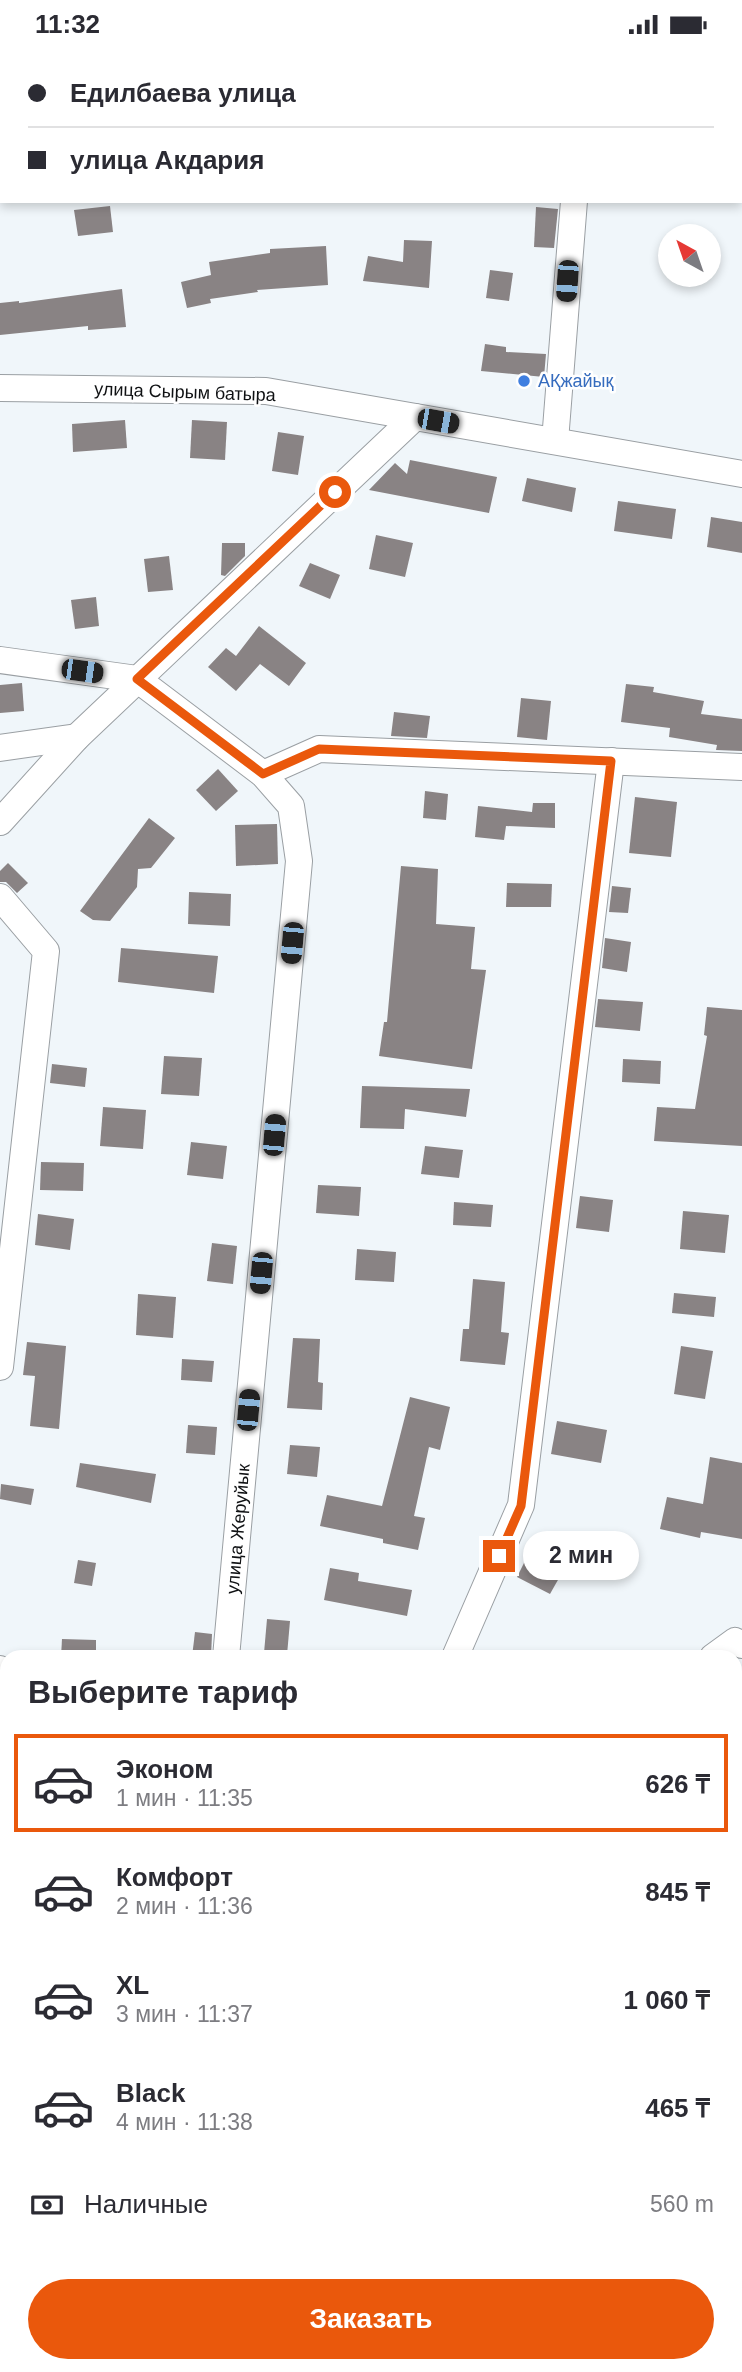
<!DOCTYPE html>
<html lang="ru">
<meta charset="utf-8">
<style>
body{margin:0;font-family:Arial,sans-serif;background:#f7f7f7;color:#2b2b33;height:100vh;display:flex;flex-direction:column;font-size:26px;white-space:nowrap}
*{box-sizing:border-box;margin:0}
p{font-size:23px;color:#7c7c81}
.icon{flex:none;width:38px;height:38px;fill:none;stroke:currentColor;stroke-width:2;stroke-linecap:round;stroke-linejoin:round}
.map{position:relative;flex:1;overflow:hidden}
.sheet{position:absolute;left:0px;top:1601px;width:742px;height:723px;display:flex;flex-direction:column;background:#fff;border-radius:21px 21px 0 0;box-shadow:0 4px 10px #0003}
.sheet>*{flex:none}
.banner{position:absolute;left:0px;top:0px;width:742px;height:154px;box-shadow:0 4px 10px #0003;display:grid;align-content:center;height:154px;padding:0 28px;background:#fff}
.needle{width:46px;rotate:320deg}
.fabs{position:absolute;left:658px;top:175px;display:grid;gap:14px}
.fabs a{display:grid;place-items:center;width:63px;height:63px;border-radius:50%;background:#fff;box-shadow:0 4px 10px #0003;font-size:35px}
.end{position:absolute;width:32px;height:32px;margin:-16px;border:9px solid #ea580c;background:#fff;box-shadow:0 0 0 4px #fff}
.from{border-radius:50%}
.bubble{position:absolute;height:49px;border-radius:24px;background:#fff;box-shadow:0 4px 10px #0003;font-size:23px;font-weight:600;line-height:49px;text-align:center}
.car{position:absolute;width:21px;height:42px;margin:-21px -10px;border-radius:9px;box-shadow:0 0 5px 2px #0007;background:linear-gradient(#222 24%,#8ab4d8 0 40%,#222 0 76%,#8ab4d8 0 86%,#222 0)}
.banner b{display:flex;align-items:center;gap:24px;height:66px;font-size:26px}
.banner b+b{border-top:2px solid #e1e1e2}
.banner i{width:18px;height:18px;background:#2b2b33}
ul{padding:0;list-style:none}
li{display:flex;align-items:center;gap:21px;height:98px;margin:0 14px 10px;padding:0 14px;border:4px solid transparent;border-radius:0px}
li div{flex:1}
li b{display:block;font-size:26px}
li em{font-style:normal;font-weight:600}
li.on{border-color:#ea580c}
li>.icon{width:63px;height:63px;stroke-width:1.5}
h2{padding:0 28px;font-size:32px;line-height:84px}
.pay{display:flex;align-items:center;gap:18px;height:77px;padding:0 28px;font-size:26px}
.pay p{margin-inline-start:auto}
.cta{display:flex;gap:14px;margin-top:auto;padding:14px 28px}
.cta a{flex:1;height:80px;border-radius:42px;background:#ea580c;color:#fff;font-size:28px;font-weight:600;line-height:80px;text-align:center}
.status{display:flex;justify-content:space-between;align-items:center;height:49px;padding:0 35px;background:#fff;direction:ltr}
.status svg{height:19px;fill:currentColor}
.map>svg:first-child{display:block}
.building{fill:#898384}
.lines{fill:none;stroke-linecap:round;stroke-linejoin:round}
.minor-casing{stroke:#9a9fa3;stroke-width:28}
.minor{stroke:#fff;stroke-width:26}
.route{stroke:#ea580c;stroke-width:9}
.shop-dot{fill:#3f7fe0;stroke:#fff;stroke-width:2.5}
.labels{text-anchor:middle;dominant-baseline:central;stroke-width:5;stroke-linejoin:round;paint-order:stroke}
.shop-label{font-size:18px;fill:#366cbe;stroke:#fff;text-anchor:start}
.street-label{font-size:18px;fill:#0f1113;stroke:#fff}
</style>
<div class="status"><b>11:32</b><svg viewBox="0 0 49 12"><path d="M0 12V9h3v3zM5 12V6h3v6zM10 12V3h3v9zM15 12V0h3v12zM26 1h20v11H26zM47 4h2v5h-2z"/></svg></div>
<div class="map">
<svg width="742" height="2323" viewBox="0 0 742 2323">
<rect width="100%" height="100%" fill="#f0f6fa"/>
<g class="building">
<polygon points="110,157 113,183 78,187 74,161"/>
<polygon points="536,158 558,160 554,199 534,198"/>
<polygon points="404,191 432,192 429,239 363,232 368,207 403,213"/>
<polygon points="326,197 328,236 257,241 258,243 210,250 211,254 187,259 181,233 211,226 209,213 270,204 270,200"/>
<polygon points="490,221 513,224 509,252 486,249"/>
<polygon points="122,240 126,278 88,281 88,277 0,286 0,254 19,252 19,254"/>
<polygon points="485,295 506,298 506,303 546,305 544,328 481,322"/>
<polygon points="125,371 127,399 73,403 72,375"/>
<polygon points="192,371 227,373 225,411 190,409"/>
<polygon points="278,383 304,387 298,426 272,422"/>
<polygon points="410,411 497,428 489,464 369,441 395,414 407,425"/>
<polygon points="527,429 576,439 572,463 522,452"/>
<polygon points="618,452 676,460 672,490 614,482"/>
<polygon points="711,468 742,473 742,504 707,498"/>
<polygon points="376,486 413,494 405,528 369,520"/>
<polygon points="222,494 245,494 245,507 225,527 221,526"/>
<polygon points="169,507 173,541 148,543 144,510"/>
<polygon points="310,514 340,526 330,550 299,537"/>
<polygon points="96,548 99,577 75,580 71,551"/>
<polygon points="259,577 306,614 289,637 260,615 236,642 208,618 226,599 236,607"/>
<polygon points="22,634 24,662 0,664 0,636"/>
<polygon points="626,635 654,638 653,643 704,652 701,665 742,670 742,702 716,701 717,696 669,688 670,679 621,673"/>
<polygon points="521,649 551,652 547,691 517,688"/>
<polygon points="394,663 430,667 427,689 391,687"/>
<polygon points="218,720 238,742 216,762 196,741"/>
<polygon points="425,742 448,745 446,771 423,769"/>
<polygon points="635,748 677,753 671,808 629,804"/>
<polygon points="533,754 555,754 555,779 506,777 504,791 475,788 478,757 532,763"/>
<polygon points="149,769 175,789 151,819 138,820 137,838 110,872 93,871 80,862"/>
<polygon points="277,775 278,815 236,817 235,776"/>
<polygon points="8,814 28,834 17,844 6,833 0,833 0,822"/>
<polygon points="401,817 438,820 436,875 475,878 471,920 486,921 472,1020 379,1007 384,973 387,973"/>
<polygon points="507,834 552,835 551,858 506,858"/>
<polygon points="612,837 631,839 628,864 609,863"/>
<polygon points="189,843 231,845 230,877 188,875"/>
<polygon points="605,889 631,893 627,923 602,919"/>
<polygon points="121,899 218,907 214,944 118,933"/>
<polygon points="598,950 643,953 640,982 595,978"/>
<polygon points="707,958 742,961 742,1097 654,1092 657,1058 695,1060 707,987 704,986"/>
<polygon points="164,1007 202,1009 199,1047 161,1045"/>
<polygon points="623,1010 661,1012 660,1035 622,1033"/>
<polygon points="52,1015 87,1019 85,1038 50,1034"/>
<polygon points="362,1037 470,1040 466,1068 405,1060 404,1080 360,1079"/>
<polygon points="103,1058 146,1061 143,1100 100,1097"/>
<polygon points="191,1093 227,1097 223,1130 187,1126"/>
<polygon points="425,1097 463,1101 459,1129 421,1125"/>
<polygon points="41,1113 84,1114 83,1142 40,1141"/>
<polygon points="318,1136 361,1138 359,1167 316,1164"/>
<polygon points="580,1147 613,1151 609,1183 576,1179"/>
<polygon points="454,1153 493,1156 491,1178 453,1176"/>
<polygon points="683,1162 729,1166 725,1204 680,1200"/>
<polygon points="38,1165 74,1170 70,1201 35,1196"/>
<polygon points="212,1194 237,1197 233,1235 207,1232"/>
<polygon points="357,1200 396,1203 394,1233 355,1231"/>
<polygon points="473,1230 505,1233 501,1283 509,1284 505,1316 460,1312 463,1280 469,1280"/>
<polygon points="674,1244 716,1248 714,1268 672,1264"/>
<polygon points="138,1245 176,1248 173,1289 136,1286"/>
<polygon points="293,1289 320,1290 318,1333 323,1334 322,1361 287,1359"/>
<polygon points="27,1293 66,1297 59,1380 30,1377 35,1327 23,1326"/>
<polygon points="681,1297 713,1302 705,1350 674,1345"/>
<polygon points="182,1310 214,1312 212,1333 181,1331"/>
<polygon points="410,1348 450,1358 440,1401 429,1398 414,1467 425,1469 418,1501 383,1494 383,1490 320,1477 327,1446 382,1457"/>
<polygon points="557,1372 607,1381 601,1414 551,1405"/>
<polygon points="188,1376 217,1378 215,1406 186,1404"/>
<polygon points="290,1396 320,1398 317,1428 287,1425"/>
<polygon points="710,1408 742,1414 742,1490 701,1483 700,1489 660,1480 667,1448 703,1455"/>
<polygon points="80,1414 156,1425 151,1454 76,1438"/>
<polygon points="1,1435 34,1440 31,1456 0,1450"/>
<polygon points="529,1504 563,1522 550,1545 517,1528"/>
<polygon points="78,1511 96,1514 92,1537 74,1534"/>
<polygon points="330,1519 359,1524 358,1532 412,1541 407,1567 324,1551"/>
<polygon points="267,1570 290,1572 287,1606 264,1604"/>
<polygon points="195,1583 212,1585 211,1608 192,1608"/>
<polygon points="62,1590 96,1591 96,1608 61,1608"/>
</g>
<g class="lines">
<defs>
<g id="minor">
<polyline points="68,0 68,2"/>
<polyline points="585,2 585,0"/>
<polyline points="0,339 266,342 742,425"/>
<polyline points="555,392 574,152"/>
<polyline points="0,611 137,630 263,725 291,757 299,812 226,1608"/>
<polyline points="0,699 77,688"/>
<polyline points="263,725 319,700 742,718"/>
<polyline points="0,773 77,688 415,368"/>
<polyline points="0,848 46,902 0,1318"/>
<polyline points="455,1608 521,1456 611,712"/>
<polyline points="713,1608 735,1592 742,1596"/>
<polyline points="0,1620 7,1644"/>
<polyline points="735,1792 742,1787"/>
<polyline points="0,1903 7,1903"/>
<polyline points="0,2123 7,2120"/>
<polyline points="735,2255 742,2251"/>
<polyline points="455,2317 459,2323"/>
<polyline points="619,2323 635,2317"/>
</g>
</defs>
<use href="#minor" class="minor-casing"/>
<use href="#minor" class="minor"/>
</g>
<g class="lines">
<polyline class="route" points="335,443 137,630 263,725 319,700 611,712 521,1457 499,1507"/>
</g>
<circle class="shop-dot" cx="524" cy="332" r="7"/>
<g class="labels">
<g class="shop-label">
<text x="538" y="332">АҚжайық</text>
</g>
<g class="street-label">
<text transform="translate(185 343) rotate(2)">улица Сырым батыра</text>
<text transform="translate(238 1480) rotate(-85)">улица Жеруйык</text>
</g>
</g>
</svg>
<div class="fabs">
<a><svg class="needle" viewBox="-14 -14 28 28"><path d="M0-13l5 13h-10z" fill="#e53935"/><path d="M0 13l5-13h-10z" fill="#7c7c81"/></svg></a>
</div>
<i class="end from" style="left:335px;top:443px"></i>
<i class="end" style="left:499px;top:1507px"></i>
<div class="bubble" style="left:523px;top:1482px;width:116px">2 мин</div>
<i class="car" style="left:567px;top:232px;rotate:184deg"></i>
<i class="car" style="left:438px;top:372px;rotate:100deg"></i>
<i class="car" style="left:82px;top:622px;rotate:98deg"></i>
<i class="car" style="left:292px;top:894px;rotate:185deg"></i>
<i class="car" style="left:274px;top:1086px;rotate:5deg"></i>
<i class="car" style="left:261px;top:1224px;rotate:185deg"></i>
<i class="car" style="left:248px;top:1361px;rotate:5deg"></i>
<div class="banner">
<b><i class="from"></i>Едилбаева улица</b>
<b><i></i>улица Акдария</b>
</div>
<section class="sheet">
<h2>Выберите тариф</h2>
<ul>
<li class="on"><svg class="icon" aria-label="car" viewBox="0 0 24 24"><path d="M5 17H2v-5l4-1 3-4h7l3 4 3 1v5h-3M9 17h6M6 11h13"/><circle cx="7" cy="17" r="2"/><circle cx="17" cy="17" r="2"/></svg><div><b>Эконом</b><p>1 мин · 11:35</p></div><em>626 ₸</em></li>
<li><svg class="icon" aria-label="car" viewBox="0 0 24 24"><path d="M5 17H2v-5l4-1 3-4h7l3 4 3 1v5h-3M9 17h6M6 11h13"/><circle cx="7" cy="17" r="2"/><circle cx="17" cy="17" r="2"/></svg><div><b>Комфорт</b><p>2 мин · 11:36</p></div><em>845 ₸</em></li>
<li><svg class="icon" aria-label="car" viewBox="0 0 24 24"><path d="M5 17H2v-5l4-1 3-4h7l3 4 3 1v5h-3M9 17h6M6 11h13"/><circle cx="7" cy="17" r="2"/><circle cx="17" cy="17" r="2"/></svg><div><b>XL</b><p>3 мин · 11:37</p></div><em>1 060 ₸</em></li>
<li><svg class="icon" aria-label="car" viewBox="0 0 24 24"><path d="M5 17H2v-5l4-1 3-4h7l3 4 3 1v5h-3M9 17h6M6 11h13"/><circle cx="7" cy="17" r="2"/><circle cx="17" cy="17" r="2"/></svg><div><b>Black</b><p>4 мин · 11:38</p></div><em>465 ₸</em></li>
</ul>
<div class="pay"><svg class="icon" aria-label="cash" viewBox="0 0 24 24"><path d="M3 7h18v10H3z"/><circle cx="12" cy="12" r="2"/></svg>Наличные<p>560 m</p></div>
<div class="cta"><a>Заказать</a></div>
</section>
</div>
